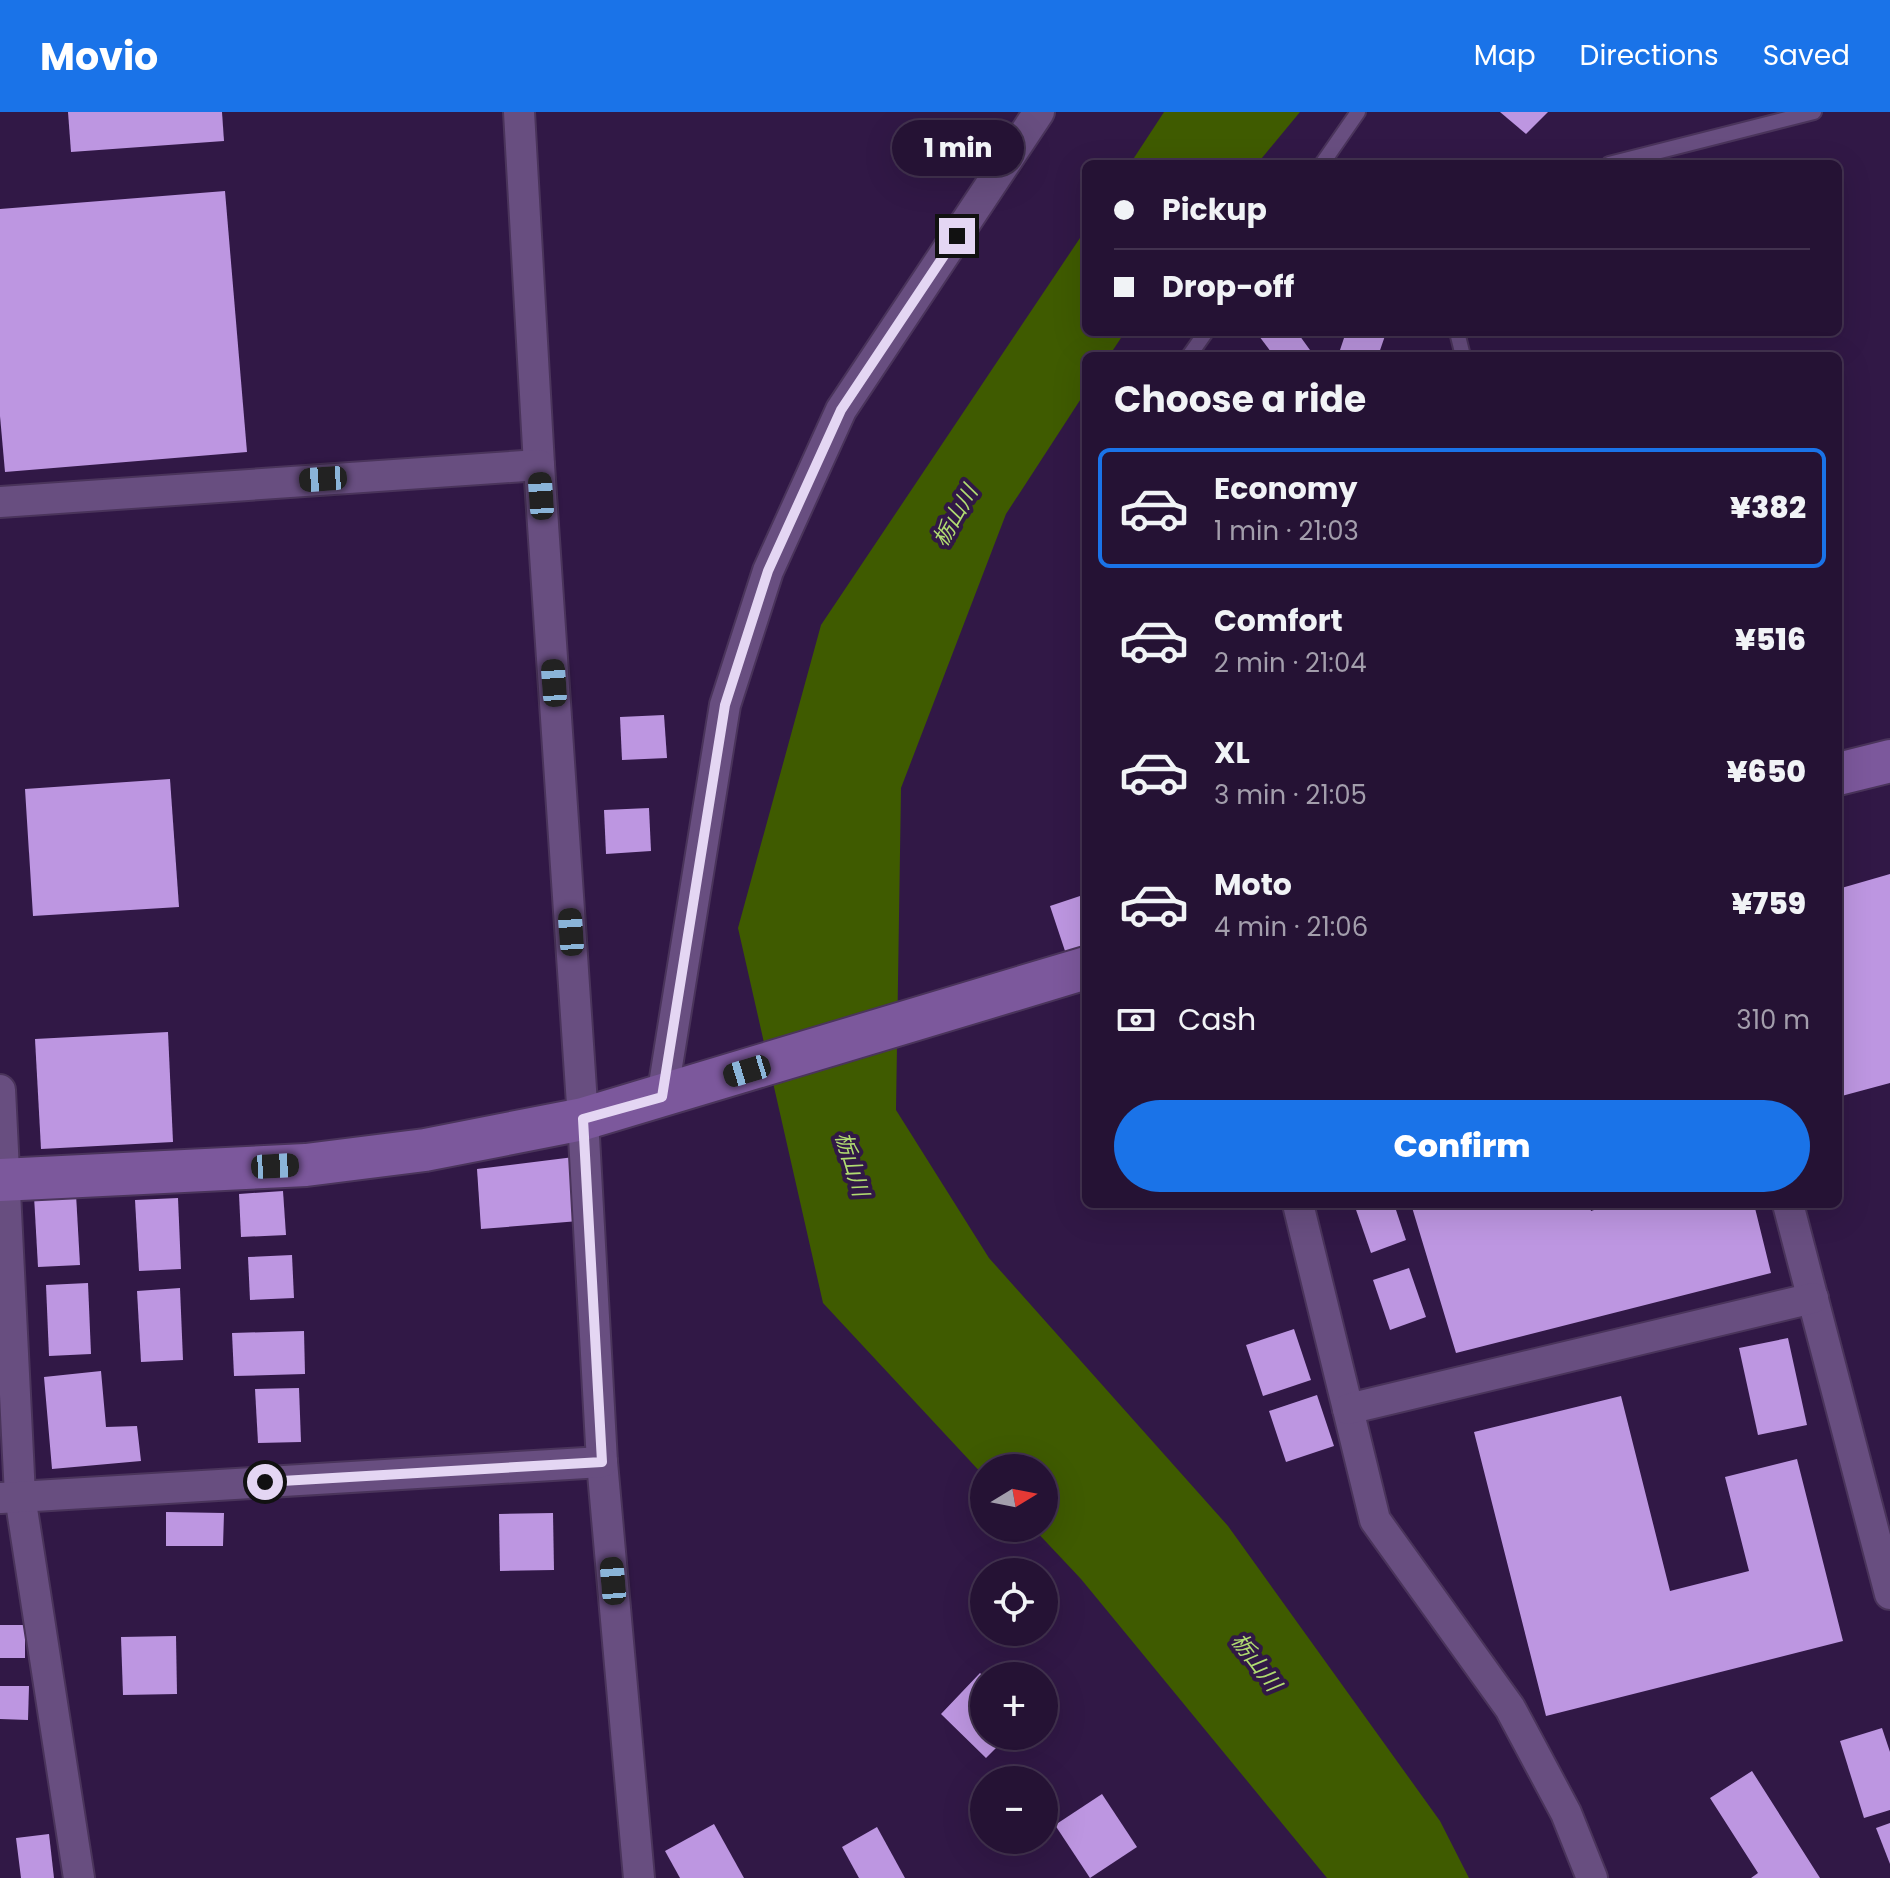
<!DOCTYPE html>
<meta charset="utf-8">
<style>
body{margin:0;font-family:Poppins,"Noto Sans JP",sans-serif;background:#2d1b3c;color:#f1f3f6;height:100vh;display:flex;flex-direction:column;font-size:30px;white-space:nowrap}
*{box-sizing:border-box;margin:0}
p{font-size:26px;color:#a39eac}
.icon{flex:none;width:44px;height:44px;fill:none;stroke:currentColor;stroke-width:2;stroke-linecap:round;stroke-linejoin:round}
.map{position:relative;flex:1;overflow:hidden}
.details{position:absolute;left:1082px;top:240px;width:760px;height:856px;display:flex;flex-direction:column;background:#251234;border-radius:12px;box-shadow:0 8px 32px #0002,0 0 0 2px #42324f}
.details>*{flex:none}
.top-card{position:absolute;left:1082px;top:48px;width:760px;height:176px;border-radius:12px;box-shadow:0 8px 32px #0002,0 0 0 2px #42324f;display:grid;align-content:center;height:176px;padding:0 32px;background:#251234}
.needle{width:52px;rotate:80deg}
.controls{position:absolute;left:970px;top:1342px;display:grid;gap:16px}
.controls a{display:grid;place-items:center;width:88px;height:88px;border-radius:50%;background:#251234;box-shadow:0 8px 32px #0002,0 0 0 2px #42324f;font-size:40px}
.end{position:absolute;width:36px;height:36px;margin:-18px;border:10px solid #e4d6f3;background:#111;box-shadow:0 0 0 4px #111}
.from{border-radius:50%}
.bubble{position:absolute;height:56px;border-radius:28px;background:#251234;box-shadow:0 8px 32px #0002,0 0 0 2px #42324f;font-size:26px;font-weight:800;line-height:56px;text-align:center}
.car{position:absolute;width:24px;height:48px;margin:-24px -12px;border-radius:10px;box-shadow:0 0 6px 2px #0007;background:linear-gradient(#222 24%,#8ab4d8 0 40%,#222 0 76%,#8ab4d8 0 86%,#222 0)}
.top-card b{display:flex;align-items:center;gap:28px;height:76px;font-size:30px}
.top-card b+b{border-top:2px solid #42324f}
.top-card i{width:20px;height:20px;background:#f1f3f6}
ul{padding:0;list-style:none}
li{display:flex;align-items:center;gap:24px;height:120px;margin:0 16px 12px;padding:0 16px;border:4px solid transparent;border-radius:12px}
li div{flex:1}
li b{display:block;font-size:30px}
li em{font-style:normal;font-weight:800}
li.current{border-color:#1a73e8}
li>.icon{width:72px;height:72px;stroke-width:1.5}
h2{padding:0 32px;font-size:36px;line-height:96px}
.pay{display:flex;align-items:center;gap:20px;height:88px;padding:0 32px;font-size:30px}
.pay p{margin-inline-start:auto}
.primary-button{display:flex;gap:16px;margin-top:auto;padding:16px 32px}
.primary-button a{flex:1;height:92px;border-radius:48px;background:#1a73e8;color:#fff;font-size:32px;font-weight:800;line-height:92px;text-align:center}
header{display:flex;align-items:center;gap:48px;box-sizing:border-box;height:112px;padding:0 40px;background:#1a73e8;color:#fff}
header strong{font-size:38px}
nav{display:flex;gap:44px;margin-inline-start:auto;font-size:28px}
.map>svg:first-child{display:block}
.water{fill:#3f5b00}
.building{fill:#bd96e1}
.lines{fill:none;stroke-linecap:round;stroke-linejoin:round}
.lane-casing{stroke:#4a345b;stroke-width:18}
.street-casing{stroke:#4a345b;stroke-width:34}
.secondary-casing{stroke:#4a345b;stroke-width:46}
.lane{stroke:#684e80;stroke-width:14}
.street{stroke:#684e80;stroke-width:30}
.secondary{stroke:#7c589c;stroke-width:42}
.route{stroke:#e4d6f3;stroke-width:10}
.labels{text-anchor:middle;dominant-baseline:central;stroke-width:8;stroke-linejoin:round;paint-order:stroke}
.water-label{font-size:22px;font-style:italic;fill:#b1dc71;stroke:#311846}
</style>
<header>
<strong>Movio</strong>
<nav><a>Map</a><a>Directions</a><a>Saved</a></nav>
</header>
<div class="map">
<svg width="1890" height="1766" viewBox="0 0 1890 1766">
<rect width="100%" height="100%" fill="#311846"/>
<g class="water">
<polygon points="1164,0 1300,0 1257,52 1130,52"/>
<polygon points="1086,117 1086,220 1125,220 1109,244 1086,244 1086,279 1006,402 901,676 896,998 989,1146 1228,1414 1440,1709 1469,1766 1327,1766 1081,1467 1033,1416 1044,1416 1044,1356 984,1356 984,1364 823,1191 738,816 821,513"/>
</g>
<g class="building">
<polygon points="68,0 222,0 224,29 71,40"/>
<polygon points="1500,0 1548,0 1526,22"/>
<polygon points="225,79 247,340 5,360 0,304 0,97"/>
<polygon points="1256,220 1297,220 1310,238 1301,244 1295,244 1292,240 1285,244 1274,244"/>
<polygon points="1346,220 1386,221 1378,244 1338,244"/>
<polygon points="664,603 667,646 622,648 620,605"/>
<polygon points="170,667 179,795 33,804 25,677"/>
<polygon points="649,696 651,739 606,742 604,698"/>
<polygon points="1890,762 1890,971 1838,985 1838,777"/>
<polygon points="1086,782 1086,838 1067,845 1050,794"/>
<polygon points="168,920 173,1030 41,1037 35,927"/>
<polygon points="574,1045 579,1109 481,1117 477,1057"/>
<polygon points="283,1079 286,1123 241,1125 239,1082"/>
<polygon points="76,1082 80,1153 38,1155 34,1084"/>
<polygon points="178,1086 181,1157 139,1159 135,1088"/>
<polygon points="1354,1092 1394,1092 1406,1128 1371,1141"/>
<polygon points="1411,1092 1589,1092 1591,1099 1612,1092 1754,1092 1771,1161 1456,1241"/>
<polygon points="292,1143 294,1186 250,1188 248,1145"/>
<polygon points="1409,1156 1426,1205 1390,1218 1373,1168"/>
<polygon points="88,1171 91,1242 49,1244 46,1173"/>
<polygon points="180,1176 183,1248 141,1250 137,1179"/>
<polygon points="1294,1217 1311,1268 1263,1284 1246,1233"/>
<polygon points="304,1219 305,1262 234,1264 232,1221"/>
<polygon points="1788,1226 1807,1313 1758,1323 1739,1236"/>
<polygon points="101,1259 106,1315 137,1314 141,1349 52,1357 44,1265"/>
<polygon points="299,1276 301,1330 258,1331 255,1277"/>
<polygon points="1317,1283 1334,1334 1286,1350 1269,1299"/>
<polygon points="1621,1284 1670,1479 1749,1459 1725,1365 1797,1347 1843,1529 1546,1604 1474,1320"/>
<polygon points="166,1400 224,1401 223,1434 166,1434"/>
<polygon points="553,1401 554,1458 500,1459 499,1402"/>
<rect x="0" y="1513" width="25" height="33"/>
<polygon points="176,1524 177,1582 123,1583 121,1525"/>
<polygon points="980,1561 984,1565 984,1624 1008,1624 986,1646 941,1602"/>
<polygon points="0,1574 29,1574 28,1608 0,1607"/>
<polygon points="1882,1616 1890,1640 1890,1698 1864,1706 1840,1629"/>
<polygon points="1752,1659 1820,1766 1751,1766 1758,1761 1710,1686"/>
<polygon points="1102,1682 1137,1735 1090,1766 1055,1713"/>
<polygon points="1890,1711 1890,1752 1876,1716"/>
<polygon points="714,1712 744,1766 680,1766 665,1739"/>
<polygon points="877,1715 905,1766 859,1766 842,1735"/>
<polygon points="49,1722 54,1766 21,1766 16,1726"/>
</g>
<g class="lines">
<defs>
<g id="lane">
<polyline points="1322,52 1358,0"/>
<polyline points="1609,52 1814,0"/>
<polyline points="1457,220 1463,244"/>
<polyline points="1189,244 1206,220"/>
</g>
<g id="street">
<polyline points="519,0 539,353 583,1007 602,1350 639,1766"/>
<polyline points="0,390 539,353"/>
<polyline points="0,978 20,1384 79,1766"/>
<polyline points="662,985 725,593 768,459 841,298 1039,0"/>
<polyline points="1298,1092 1375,1408 1510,1596 1566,1701 1592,1766"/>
<polyline points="1788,1092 1890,1482"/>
<polyline points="1348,1297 1813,1186"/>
<polyline points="1,1386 602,1350"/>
</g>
<g id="secondary">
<polyline points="1838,662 1890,649"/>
<polyline points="0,1068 306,1053 425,1038 583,1007 1086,856"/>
</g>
</defs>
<use href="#lane" class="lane-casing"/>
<use href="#street" class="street-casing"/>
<use href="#secondary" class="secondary-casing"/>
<use href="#lane" class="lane"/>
<use href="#street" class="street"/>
<use href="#secondary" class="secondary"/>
</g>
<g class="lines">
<polyline class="route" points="265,1370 602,1350 583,1007 662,985 725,593 768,459 841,298 957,124"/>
</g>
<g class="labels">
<g class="water-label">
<text transform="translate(955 404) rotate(-60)">栃山川</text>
<text transform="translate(852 1052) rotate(73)">栃山川</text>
<text transform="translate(1256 1550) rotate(53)">栃山川</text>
</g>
</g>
</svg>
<div class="controls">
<a><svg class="needle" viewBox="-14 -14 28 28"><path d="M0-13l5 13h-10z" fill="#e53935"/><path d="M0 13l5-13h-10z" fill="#a39eac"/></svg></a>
<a><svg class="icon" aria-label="locate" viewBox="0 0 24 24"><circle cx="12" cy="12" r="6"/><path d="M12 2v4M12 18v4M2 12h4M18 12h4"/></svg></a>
<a>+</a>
<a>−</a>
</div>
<i class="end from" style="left:265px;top:1370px"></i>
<i class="end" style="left:957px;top:124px"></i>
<div class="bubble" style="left:892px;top:8px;width:132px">1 min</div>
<i class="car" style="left:323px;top:367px;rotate:266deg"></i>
<i class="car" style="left:541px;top:384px;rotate:356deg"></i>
<i class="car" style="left:554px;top:571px;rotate:356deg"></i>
<i class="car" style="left:571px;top:820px;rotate:356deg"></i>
<i class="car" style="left:747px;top:959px;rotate:253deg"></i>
<i class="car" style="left:275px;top:1054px;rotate:87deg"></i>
<i class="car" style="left:613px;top:1469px;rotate:355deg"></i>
<div class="top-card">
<b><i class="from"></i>Pickup</b>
<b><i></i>Drop-off</b>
</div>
<section class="details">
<h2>Choose a ride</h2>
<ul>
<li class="current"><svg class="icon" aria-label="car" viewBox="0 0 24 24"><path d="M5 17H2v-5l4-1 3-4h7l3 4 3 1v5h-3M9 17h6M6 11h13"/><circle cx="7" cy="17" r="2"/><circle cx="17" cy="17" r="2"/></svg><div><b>Economy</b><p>1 min · 21:03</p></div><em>¥382</em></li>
<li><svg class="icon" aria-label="car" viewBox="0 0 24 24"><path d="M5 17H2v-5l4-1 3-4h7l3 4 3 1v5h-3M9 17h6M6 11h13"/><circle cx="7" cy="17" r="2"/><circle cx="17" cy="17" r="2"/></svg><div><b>Comfort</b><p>2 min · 21:04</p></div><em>¥516</em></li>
<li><svg class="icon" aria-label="car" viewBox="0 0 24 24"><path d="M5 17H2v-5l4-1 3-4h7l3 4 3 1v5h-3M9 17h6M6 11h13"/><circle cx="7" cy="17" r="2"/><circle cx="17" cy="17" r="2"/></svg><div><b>XL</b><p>3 min · 21:05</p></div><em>¥650</em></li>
<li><svg class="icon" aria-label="car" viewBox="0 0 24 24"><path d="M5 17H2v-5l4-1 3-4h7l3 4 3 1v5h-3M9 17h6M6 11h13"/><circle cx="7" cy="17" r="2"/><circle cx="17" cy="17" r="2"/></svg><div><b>Moto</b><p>4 min · 21:06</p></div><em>¥759</em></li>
</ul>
<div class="pay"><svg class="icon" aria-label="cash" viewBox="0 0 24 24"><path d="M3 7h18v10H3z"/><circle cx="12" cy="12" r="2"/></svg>Cash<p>310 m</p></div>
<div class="primary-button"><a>Confirm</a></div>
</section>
</div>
